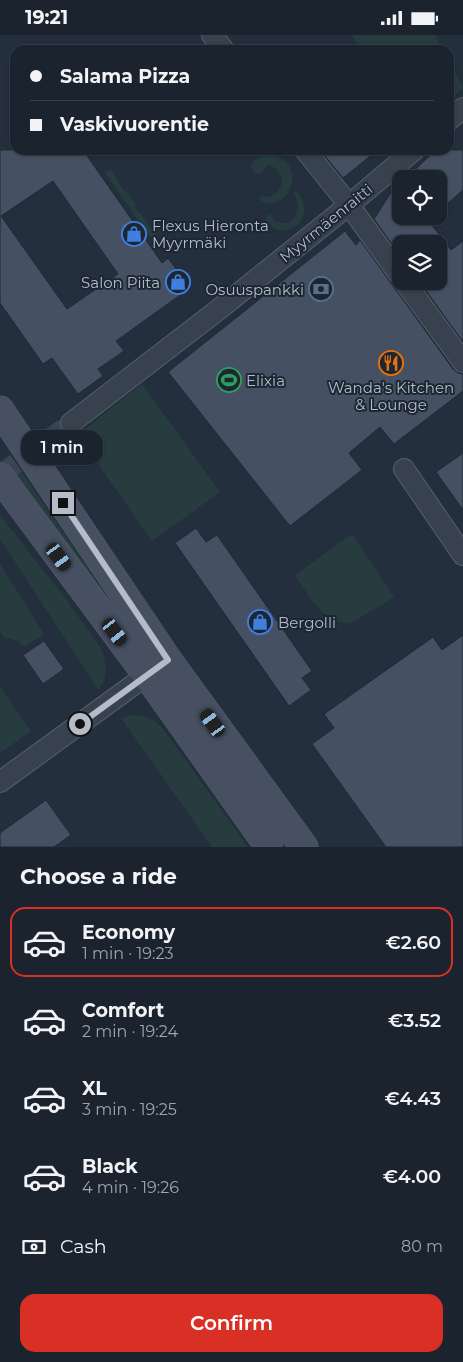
<!DOCTYPE html>
<meta charset="utf-8">
<style>
body{margin:0;font-family:Montserrat,sans-serif;background:#242b36;color:#f1f3f6;height:100vh;display:flex;flex-direction:column;font-size:19px;white-space:nowrap}
*{box-sizing:border-box;margin:0}
p{font-size:16px;color:#a0a4aa}
.icon{flex:none;width:28px;height:28px;fill:none;stroke:currentColor;stroke-width:2;stroke-linecap:round;stroke-linejoin:round}
.map{position:relative;height:812px;overflow:hidden}
.drawer{display:flex;flex-direction:column;background:#1b232e;flex:1}
.drawer>*{flex:none}
.top-card{position:absolute;left:10px;top:10px;width:444px;height:110px;border-radius:15px;box-shadow:0 1px 4px #0004,0 0 0 1px #39404a;display:grid;align-content:center;height:110px;padding:0 20px;background:#1b232e}
.tools{position:absolute;left:392px;top:135px;display:grid;gap:10px}
.tools a{display:grid;place-items:center;width:55px;height:55px;border-radius:10px;background:#1b232e;box-shadow:0 1px 4px #0004,0 0 0 1px #39404a;font-size:25px}
.end{position:absolute;width:22px;height:22px;margin:-11px;border:6px solid #b4bcc9;background:#111;box-shadow:0 0 0 2px #111}
.from{border-radius:50%}
.bubble{position:absolute;height:35px;border-radius:15px;background:#1b232e;box-shadow:0 1px 4px #0004,0 0 0 1px #39404a;font-size:16px;font-weight:600;line-height:35px;text-align:center}
.car{position:absolute;width:15px;height:30px;margin:-15px -8px;border-radius:6px;box-shadow:0 0 4px 1px #0007;background:linear-gradient(#222 24%,#8ab4d8 0 40%,#222 0 76%,#8ab4d8 0 86%,#222 0)}
.top-card b{display:flex;align-items:center;gap:18px;height:48px;font-size:19px}
.top-card b+b{border-top:1px solid #39404a}
.top-card i{width:12px;height:12px;background:#f1f3f6}
ul{padding:0;list-style:none}
li{display:flex;align-items:center;gap:15px;height:70px;margin:0 10px 8px;padding:0 10px;border:2px solid transparent;border-radius:15px}
li div{flex:1}
li b{display:block;font-size:19px}
li em{font-style:normal;font-weight:600}
li.on{border-color:#d93025}
li>.icon{width:45px;height:45px;stroke-width:1.5}
h2{padding:0 20px;font-size:22px;line-height:60px}
.pay{display:flex;align-items:center;gap:12px;height:55px;padding:0 20px;font-size:19px}
.pay p{margin-inline-start:auto}
.action{display:flex;gap:10px;margin-top:auto;padding:10px 20px}
.action a{flex:1;height:58px;border-radius:15px;background:#d93025;color:#fff;font-size:20px;font-weight:600;line-height:58px;text-align:center}
.status{display:flex;justify-content:space-between;align-items:center;height:35px;padding:0 25px;background:#1b232e;direction:ltr}
.status svg{height:14px;fill:currentColor}
.map>svg:first-child{display:block}
.green{fill:#263c3f}
.building{fill:#455162;stroke:#1f2835;fill-rule:evenodd}
.lines{fill:none;stroke-linecap:round;stroke-linejoin:round}
.street-tunnel{stroke:#3a4453;stroke-width:20;stroke-dasharray:20 10;stroke-linecap:butt}
.street-casing{stroke:#565f6c;stroke-width:22}
.secondary-casing{stroke:#565f6c;stroke-width:29}
.street{stroke:#38414e;stroke-width:20}
.secondary{stroke:#465061;stroke-width:28}
.route{stroke:#b4bcc9;stroke-width:6}
.labels{text-anchor:middle;dominant-baseline:central;stroke-width:4;stroke-linejoin:round;paint-order:stroke}
.street-label{font-size:15px;fill:#b4bcc9;stroke:#1d2633}
.poi-label{font-size:15px;fill:#b4bcc9;stroke:#1d2633;text-anchor:start}
</style>
<div class="status"><b>19:21</b><svg viewBox="0 0 49 12"><path d="M0 12V9h3v3zM5 12V6h3v6zM10 12V3h3v9zM15 12V0h3v12zM26 1h20v11H26zM47 4h2v5h-2z"/></svg></div>
<div class="map">
<svg width="463" height="812" viewBox="0 0 463 812">
<rect width="100%" height="100%" fill="#242f3e"/>
<g class="green">
<polygon points="351,0 435,0 443,15 363,15"/>
<polygon points="449,25 463,53 449,65"/>
<path d="M272,120C311,129 287,182 260,165L259,161C263,161 267,163 271,161C287,154 284,135 269,130L266,131L262,138L257,139L253,136L251,131C255,122 263,120 272,120Z"/>
<polygon points="111,134 124,156 126,156 136,170 135,172 156,199 150,202 105,138"/>
<path d="M296,156C312,175 304,194 279,196C273,192 265,189 266,181L271,179L274,186C295,195 303,175 294,158Z"/>
<polygon points="142,349 220,457 152,506 78,400"/>
<polygon points="10,420 136,603 0,431 0,427"/>
<path d="M0,480L65,563L101,613C106,626 109,643 98,654L0,504Z"/>
<path d="M352,499L394,562L350,589C322,587 309,561 295,540Z"/>
<path d="M0,529L44,599L24,612C19,605 12,604 4,602L0,597Z"/>
<polygon points="0,652 31,696 0,718"/>
<path d="M131,680C146,679 154,684 164,695L248,812H212L121,683Z"/>
</g>
<g class="building">
<path d="M0,115H83L162,228L168,223L190,253L116,306L124,316L98,334L103,341L78,359L52,323L43,329L0,268ZM53,146L118,239L67,274L1,181Z"/>
<polygon points="320,115 378,115 343,143"/>
<polygon points="436,115 463,115 463,155 439,176 439,144 405,144"/>
<polygon points="401,142 401,181 425,181 451,215 463,206 463,307 419,246 439,246 439,209 401,209 401,222 374,184"/>
<polygon points="345,196 356,210 360,205 453,334 458,338 463,339 463,356 394,409 380,392 349,418 362,435 290,491 168,337"/>
<polygon points="463,418 463,475 436,437"/>
<polygon points="196,493 206,507 217,500 312,636 302,643 311,655 289,671 175,508"/>
<polygon points="463,600 463,812 386,812 312,709 334,693 324,679 433,602 442,615"/>
<polygon points="44,606 64,634 43,649 23,620"/>
<polygon points="46,765 71,800 54,812 0,812 0,798"/>
</g>
<g class="lines">
<polyline class="street-tunnel" points="0,440 71,388"/>
<defs>
<g id="street">
<polyline points="212,0 224,15"/>
<polyline points="449,85 463,73"/>
<polyline points="305,115 349,170 401,242"/>
<polyline points="404,246 463,327"/>
<polyline points="71,388 218,275 349,170 414,115"/>
<polyline points="404,434 463,520"/>
<polyline points="0,747 158,632"/>
</g>
<g id="secondary">
<polyline points="0,375 168,625 304,812"/>
<polyline points="0,442 147,640 269,812"/>
</g>
</defs>
<use href="#street" class="street-casing"/>
<use href="#secondary" class="secondary-casing"/>
<use href="#street" class="street"/>
<use href="#secondary" class="secondary"/>
</g>
<g class="lines">
<polyline class="route" points="63,468 168,625 80,689"/>
</g>
<defs>
<symbol id="shop-ring" viewBox="-11 -11 22 22"><circle r="9.5" fill="#1d2633" stroke="#3f7fe0" stroke-width="1.5"/><path d="M-5-2.5h2.3a2.7 3.5 0 0 1 5.4 0H5L5.5 6h-11ZM-1.5-2.5h3a1.5 2.3 0 0 0-3 0Z" fill="#3f7fe0"/></symbol>
<symbol id="bank-ring" viewBox="-11 -11 22 22"><circle r="9.5" fill="#1d2633" stroke="#5c6f8a" stroke-width="1.5"/><path d="M-6-4H6V4H-6ZM0-2.3a2.3 2.3 0 1 0 0 4.6a2.3 2.3 0 1 0 0-4.6Z" fill="#5c6f8a"/></symbol>
<symbol id="restaurant-ring" viewBox="-11 -11 22 22"><circle r="9.5" fill="#1d2633" stroke="#e8710a" stroke-width="1.5"/><path d="M-5-6h1v4h1v-4h1v4h1v-4h1v5L-1.5 .5V6h-2V.5L-5-1ZM5-6V6H3V1.5H1.5Q1.5-4 5-6Z" fill="#e8710a"/></symbol>
<symbol id="stadium-ring" viewBox="-11 -11 22 22"><circle r="9.5" fill="#1d2633" stroke="#2e9e5b" stroke-width="1.5"/><path d="M0-5a6.5 5 0 1 0 0 10a6.5 5 0 1 0 0-10ZM-3.5-1.8h7v3.6h-7Z" fill="#2e9e5b"/></symbol>
</defs>
<g fill-rule="evenodd">
<use href="#shop-ring" x="120" y="185" width="28" height="28"/>
<use href="#shop-ring" x="164" y="233" width="28" height="28"/>
<use href="#bank-ring" x="307" y="240" width="28" height="28"/>
<use href="#restaurant-ring" x="377" y="314" width="28" height="28"/>
<use href="#stadium-ring" x="215" y="331" width="28" height="28"/>
<use href="#shop-ring" x="246" y="573" width="28" height="28"/>
</g>
<g class="labels">
<g class="street-label">
<text transform="translate(326 188) rotate(-39)">Myyrmäenraitti</text>
</g>
<g class="poi-label">
<text x="152" y="190">Flexus Hieronta<tspan x="152" dy="17">Myyrmäki</tspan></text>
<text x="160" y="247" text-anchor="end">Salon Piita</text>
<text x="304" y="254" text-anchor="end">Osuuspankki</text>
<text x="246" y="345">Elixia</text>
<text x="391" y="352" text-anchor="middle">Wanda's Kitchen<tspan x="391" dy="17">&amp; Lounge</tspan></text>
<text x="278" y="587">Bergolli</text>
</g>
</g>
</svg>
<div class="tools">
<a><svg class="icon" aria-label="locate" viewBox="0 0 24 24"><circle cx="12" cy="12" r="6"/><path d="M12 2v4M12 18v4M2 12h4M18 12h4"/></svg></a>
<a><svg class="icon" aria-label="layers" viewBox="0 0 24 24"><path d="M12 4l9 5-9 5-9-5zM3 14l9 5 9-5"/></svg></a>
</div>
<i class="end from" style="left:80px;top:689px"></i>
<i class="end" style="left:63px;top:468px"></i>
<div class="bubble" style="left:21px;top:395px;width:82px">1 min</div>
<i class="car" style="left:59px;top:522px;rotate:144deg"></i>
<i class="car" style="left:115px;top:597px;rotate:143deg"></i>
<i class="car" style="left:213px;top:688px;rotate:324deg"></i>
<div class="top-card">
<b><i class="from"></i>Salama Pizza</b>
<b><i></i>Vaskivuorentie</b>
</div>
</div>
<section class="drawer">
<h2>Choose a ride</h2>
<ul>
<li class="on"><svg class="icon" aria-label="car" viewBox="0 0 24 24"><path d="M5 17H2v-5l4-1 3-4h7l3 4 3 1v5h-3M9 17h6M6 11h13"/><circle cx="7" cy="17" r="2"/><circle cx="17" cy="17" r="2"/></svg><div><b>Economy</b><p>1 min · 19:23</p></div><em>€2.60</em></li>
<li><svg class="icon" aria-label="car" viewBox="0 0 24 24"><path d="M5 17H2v-5l4-1 3-4h7l3 4 3 1v5h-3M9 17h6M6 11h13"/><circle cx="7" cy="17" r="2"/><circle cx="17" cy="17" r="2"/></svg><div><b>Comfort</b><p>2 min · 19:24</p></div><em>€3.52</em></li>
<li><svg class="icon" aria-label="car" viewBox="0 0 24 24"><path d="M5 17H2v-5l4-1 3-4h7l3 4 3 1v5h-3M9 17h6M6 11h13"/><circle cx="7" cy="17" r="2"/><circle cx="17" cy="17" r="2"/></svg><div><b>XL</b><p>3 min · 19:25</p></div><em>€4.43</em></li>
<li><svg class="icon" aria-label="car" viewBox="0 0 24 24"><path d="M5 17H2v-5l4-1 3-4h7l3 4 3 1v5h-3M9 17h6M6 11h13"/><circle cx="7" cy="17" r="2"/><circle cx="17" cy="17" r="2"/></svg><div><b>Black</b><p>4 min · 19:26</p></div><em>€4.00</em></li>
</ul>
<div class="pay"><svg class="icon" aria-label="cash" viewBox="0 0 24 24"><path d="M3 7h18v10H3z"/><circle cx="12" cy="12" r="2"/></svg>Cash<p>80 m</p></div>
<div class="action"><a>Confirm</a></div>
</section>
